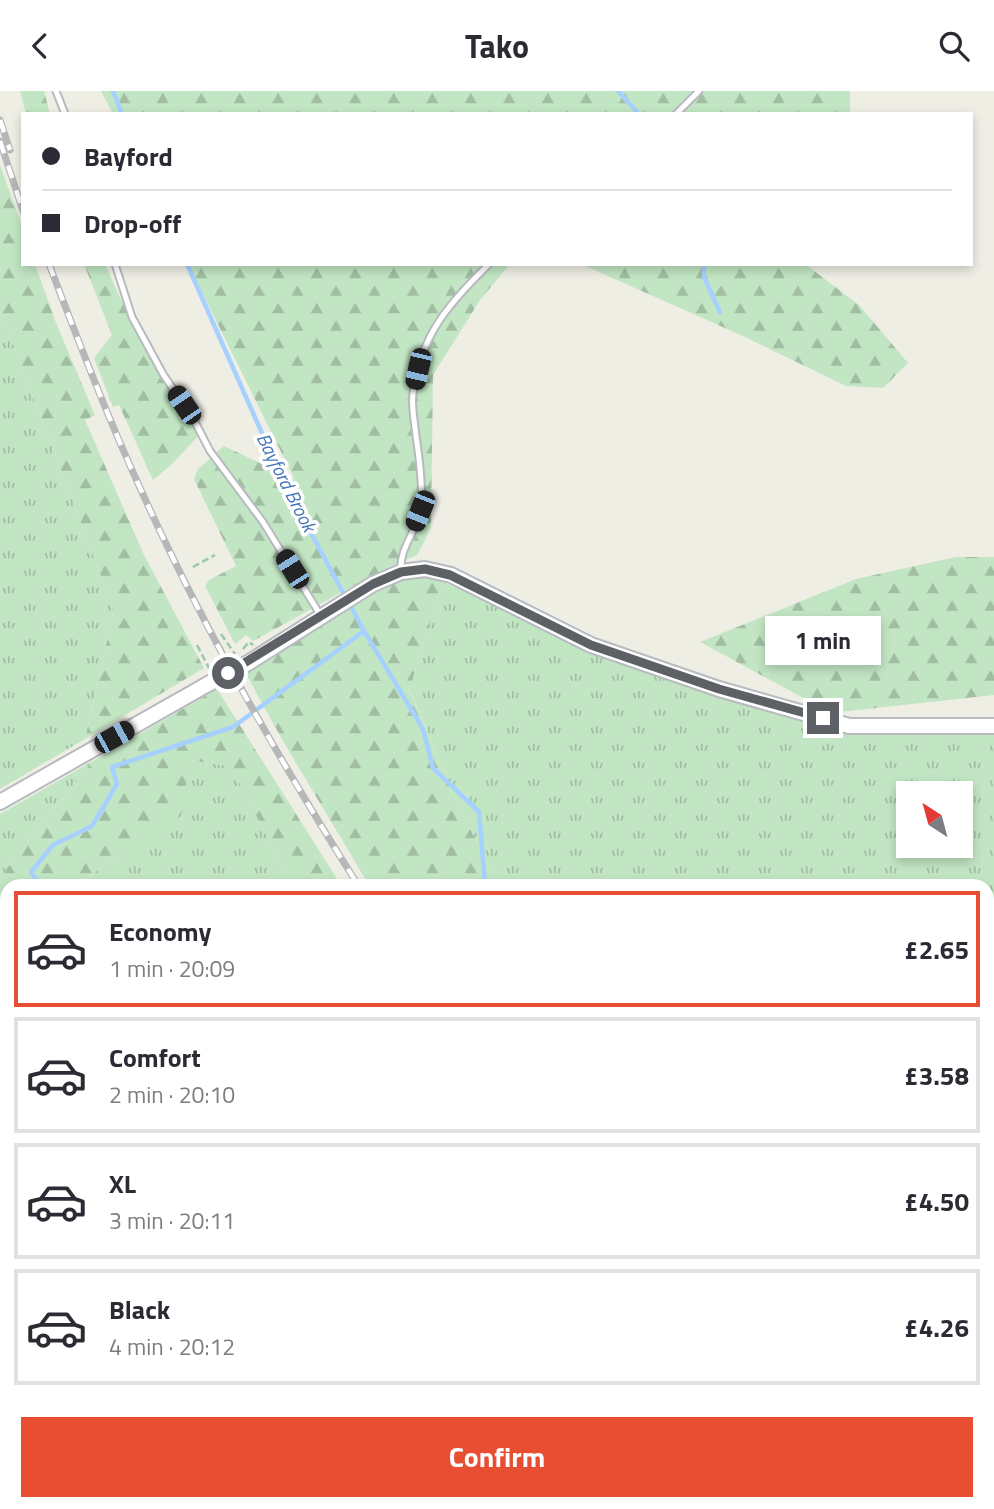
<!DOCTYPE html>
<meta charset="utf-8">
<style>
body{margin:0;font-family:"Titillium Web",sans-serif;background:#f2f2f3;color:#2b2b33;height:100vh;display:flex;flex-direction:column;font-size:26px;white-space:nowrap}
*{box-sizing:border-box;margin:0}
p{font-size:23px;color:#7c7c81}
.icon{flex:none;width:38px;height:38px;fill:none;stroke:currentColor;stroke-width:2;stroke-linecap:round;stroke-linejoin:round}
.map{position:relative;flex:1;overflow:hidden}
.drawer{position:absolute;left:0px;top:788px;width:994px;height:632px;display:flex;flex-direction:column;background:#fff;border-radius:21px 21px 0 0;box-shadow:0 4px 10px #0003}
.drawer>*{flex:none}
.banner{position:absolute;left:21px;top:21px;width:952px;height:154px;border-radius:0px;box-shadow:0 4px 10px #0003;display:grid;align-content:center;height:154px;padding:0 21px;background:#fff}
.needle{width:46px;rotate:324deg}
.fabs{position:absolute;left:896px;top:690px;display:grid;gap:14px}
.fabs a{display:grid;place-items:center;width:77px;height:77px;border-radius:0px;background:#fff;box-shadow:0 4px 10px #0003;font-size:35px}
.end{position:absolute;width:32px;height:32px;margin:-16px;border:9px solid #5d6065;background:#fff;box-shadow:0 0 0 4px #fff}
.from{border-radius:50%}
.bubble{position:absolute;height:49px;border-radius:0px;background:#fff;box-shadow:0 4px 10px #0003;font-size:23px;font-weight:700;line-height:49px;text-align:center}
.car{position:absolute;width:21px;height:42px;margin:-21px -10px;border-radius:9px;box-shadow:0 0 5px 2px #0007;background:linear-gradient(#222 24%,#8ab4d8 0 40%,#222 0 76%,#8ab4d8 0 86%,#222 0)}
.banner b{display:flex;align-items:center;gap:24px;height:66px;font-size:26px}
.banner b+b{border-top:2px solid #e1e1e2}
.banner i{width:18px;height:18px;background:#2b2b33}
ul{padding:12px 0 0;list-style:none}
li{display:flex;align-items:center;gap:21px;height:116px;margin:0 14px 10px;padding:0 7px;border:4px solid #e1e1e2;border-radius:0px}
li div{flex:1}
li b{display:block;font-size:26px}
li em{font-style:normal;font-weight:700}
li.selected{border-color:#e84e32}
li>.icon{width:63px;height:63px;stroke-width:1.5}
.cta{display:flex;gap:14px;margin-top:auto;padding:14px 21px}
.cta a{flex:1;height:80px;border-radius:0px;background:#e84e32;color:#fff;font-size:28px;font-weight:700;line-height:80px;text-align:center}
header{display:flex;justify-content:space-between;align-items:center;height:91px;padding:0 21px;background:#fff;font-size:32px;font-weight:700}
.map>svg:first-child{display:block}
.grass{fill:url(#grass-tufts);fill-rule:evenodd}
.forest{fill:url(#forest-firs)}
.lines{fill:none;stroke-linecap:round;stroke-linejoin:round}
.stream{stroke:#a6d1fe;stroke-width:4.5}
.service-casing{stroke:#b7babf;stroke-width:9}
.tertiary-casing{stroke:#b7babf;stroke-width:18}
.path{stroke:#9bc7ab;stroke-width:2.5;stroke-dasharray:7 3.5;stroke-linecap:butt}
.service{stroke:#fff;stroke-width:5}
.tertiary{stroke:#fff;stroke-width:14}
.rail-casing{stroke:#b6b7b7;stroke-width:7}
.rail{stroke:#fff;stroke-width:4.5;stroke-dasharray:13;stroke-linecap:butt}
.tertiary-bridge-casing{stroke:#b7babf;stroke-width:18;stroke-linecap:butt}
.tertiary-bridge{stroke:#fff;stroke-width:14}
.route{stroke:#5d6065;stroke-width:9}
.labels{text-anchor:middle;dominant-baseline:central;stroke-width:7;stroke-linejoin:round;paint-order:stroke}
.water-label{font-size:19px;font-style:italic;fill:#4475ba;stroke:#fff}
</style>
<header><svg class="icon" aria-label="back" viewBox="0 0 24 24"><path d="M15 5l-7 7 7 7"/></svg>Tako<svg class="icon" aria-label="search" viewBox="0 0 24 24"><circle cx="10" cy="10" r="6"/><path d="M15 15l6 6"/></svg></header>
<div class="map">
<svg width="994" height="1418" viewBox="0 0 994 1418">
<defs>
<pattern id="grass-tufts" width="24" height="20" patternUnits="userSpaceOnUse" patternTransform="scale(1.75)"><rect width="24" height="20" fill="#c2e6c4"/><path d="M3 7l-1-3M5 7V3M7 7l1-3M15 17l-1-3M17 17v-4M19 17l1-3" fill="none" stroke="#a1bea3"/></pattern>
<pattern id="forest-firs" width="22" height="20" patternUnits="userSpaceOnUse" patternTransform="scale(1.75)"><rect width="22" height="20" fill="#c2e6c4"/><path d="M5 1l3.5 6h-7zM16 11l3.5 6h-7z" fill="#a1bea3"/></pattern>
</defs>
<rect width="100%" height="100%" fill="#efeee5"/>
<g class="grass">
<polygon points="0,219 114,519 85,648 0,698"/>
<path d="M443,491L721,605L851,640L994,641V1284L987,1264V794H499L457,713L409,597ZM908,702H961V754H908Z"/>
<polygon points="190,669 231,675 292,794 78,794 114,767"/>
<polygon points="93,670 5,780 17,794 7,794 7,1380 0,1375 0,723"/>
<polygon points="46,1412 235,1412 232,1418 53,1418"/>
</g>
<g class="forest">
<polygon points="20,0 44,0 50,23 26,23"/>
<polygon points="101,0 850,0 850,23 113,23"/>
<polygon points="0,74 23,138 23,173 35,173 56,232 95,324 85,329 144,464 204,577 85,648 114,519 0,219"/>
<polygon points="84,173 105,173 121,209 175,311 205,338 170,375 153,389 119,314 113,316 94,267 112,244"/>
<polygon points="188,173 510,173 480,209 433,284 431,437 417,464 382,479 253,550 246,544 235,553 205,495 209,489 236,475 194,388 198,378 224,355 295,389"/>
<polygon points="581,173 805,173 859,214 908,272 883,297 846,295 745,246"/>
<polygon points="956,466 994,466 994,604 831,622 700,551 856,488"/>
<polygon points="421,486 433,486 443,491 409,598 457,713 499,794 369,794 284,652 245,581 376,499 403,489"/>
<polygon points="217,598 341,794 292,794 231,676 190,669 181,725 114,767 78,794 17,794 5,780 93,670"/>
<polygon points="987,1208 994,1209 994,1418 805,1418 801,1412 987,1412"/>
<polygon points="0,1375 7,1380 7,1412 46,1412 53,1418 0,1418"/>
<polygon points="235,1412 725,1412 728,1418 232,1418"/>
</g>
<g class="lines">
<g class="stream">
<polyline points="113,0 122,23"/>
<polyline points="618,0 639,23"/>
<polyline points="187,173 285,394 364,540 423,638 433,677 479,721 485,794"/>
<polyline points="704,173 704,186 720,221"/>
<polyline points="40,794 31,781 53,754 92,735 117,693 112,676 233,636 364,540"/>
<polyline points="0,1082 7,1074"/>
<polyline points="942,1412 946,1418"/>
</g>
<defs>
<g id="service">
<polyline points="56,0 65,23"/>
<polyline points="676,23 699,0"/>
<polyline points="115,173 132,226 163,283 194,329 210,360 263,431 321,525"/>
<path d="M401,480C399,458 416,441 420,420C424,401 419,365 416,345C415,332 411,316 413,303C420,244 449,213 489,173"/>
</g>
<g id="tertiary">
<polyline points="248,572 373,493 401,481 425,478 451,484 591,554 719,598 849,635 994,635"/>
<polyline points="0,711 208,593"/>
</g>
</defs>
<use href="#service" class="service-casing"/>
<use href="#tertiary" class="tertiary-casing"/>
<g class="path">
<polyline points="193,476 215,464"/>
<polyline points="221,543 235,563"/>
<polyline points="197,554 210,579"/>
<polyline points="243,558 249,551 253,554"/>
</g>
<use href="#service" class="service"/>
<use href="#tertiary" class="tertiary"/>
<defs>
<g id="rail">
<polyline points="0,29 10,59"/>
<polyline points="0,50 23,120"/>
<path d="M49,173C78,249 107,325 141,399C203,537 278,667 358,794"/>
<polyline points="734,1412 738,1418"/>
</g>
</defs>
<use href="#rail" class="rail-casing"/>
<use href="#rail" class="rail"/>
<defs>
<polyline id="tertiary-bridge" points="208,593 248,572"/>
</defs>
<use href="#tertiary-bridge" class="tertiary-bridge-casing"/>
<use href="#tertiary-bridge" class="tertiary-bridge"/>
</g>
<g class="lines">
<polyline class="route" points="228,582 373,493 401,481 425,478 450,484 591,554 719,598 823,627"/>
</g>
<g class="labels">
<g class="water-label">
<text transform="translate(287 391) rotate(63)">Bayford Brook</text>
</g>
</g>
</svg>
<div class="fabs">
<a><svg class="needle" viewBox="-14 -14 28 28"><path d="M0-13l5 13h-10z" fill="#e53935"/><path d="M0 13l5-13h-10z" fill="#7c7c81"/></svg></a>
</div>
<i class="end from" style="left:228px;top:582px"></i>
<i class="end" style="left:823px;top:627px"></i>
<div class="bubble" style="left:765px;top:525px;width:116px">1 min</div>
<i class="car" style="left:418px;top:278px;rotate:193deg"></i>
<i class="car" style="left:184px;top:314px;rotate:326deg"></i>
<i class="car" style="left:420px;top:420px;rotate:202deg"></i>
<i class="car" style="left:292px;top:478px;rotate:328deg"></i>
<i class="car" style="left:114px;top:646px;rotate:61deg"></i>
<div class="banner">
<b><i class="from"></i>Bayford</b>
<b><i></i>Drop-off</b>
</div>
<section class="drawer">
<ul>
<li class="selected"><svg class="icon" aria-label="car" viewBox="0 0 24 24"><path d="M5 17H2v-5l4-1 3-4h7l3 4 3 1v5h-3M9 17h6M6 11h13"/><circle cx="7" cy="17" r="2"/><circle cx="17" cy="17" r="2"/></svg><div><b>Economy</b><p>1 min · 20:09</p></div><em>£2.65</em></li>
<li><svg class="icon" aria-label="car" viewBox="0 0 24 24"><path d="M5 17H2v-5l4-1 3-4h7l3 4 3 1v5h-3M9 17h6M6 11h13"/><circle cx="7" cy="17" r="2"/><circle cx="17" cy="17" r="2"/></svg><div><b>Comfort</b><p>2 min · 20:10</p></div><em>£3.58</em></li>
<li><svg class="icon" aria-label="car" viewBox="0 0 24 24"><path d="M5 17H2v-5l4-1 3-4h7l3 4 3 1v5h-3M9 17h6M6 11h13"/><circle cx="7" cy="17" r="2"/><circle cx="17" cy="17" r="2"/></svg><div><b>XL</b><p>3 min · 20:11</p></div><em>£4.50</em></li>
<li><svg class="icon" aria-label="car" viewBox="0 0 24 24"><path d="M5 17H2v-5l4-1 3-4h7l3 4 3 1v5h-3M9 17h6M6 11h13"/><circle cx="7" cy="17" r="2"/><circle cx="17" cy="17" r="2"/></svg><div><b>Black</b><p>4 min · 20:12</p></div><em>£4.26</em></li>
</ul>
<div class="cta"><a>Confirm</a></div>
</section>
</div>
